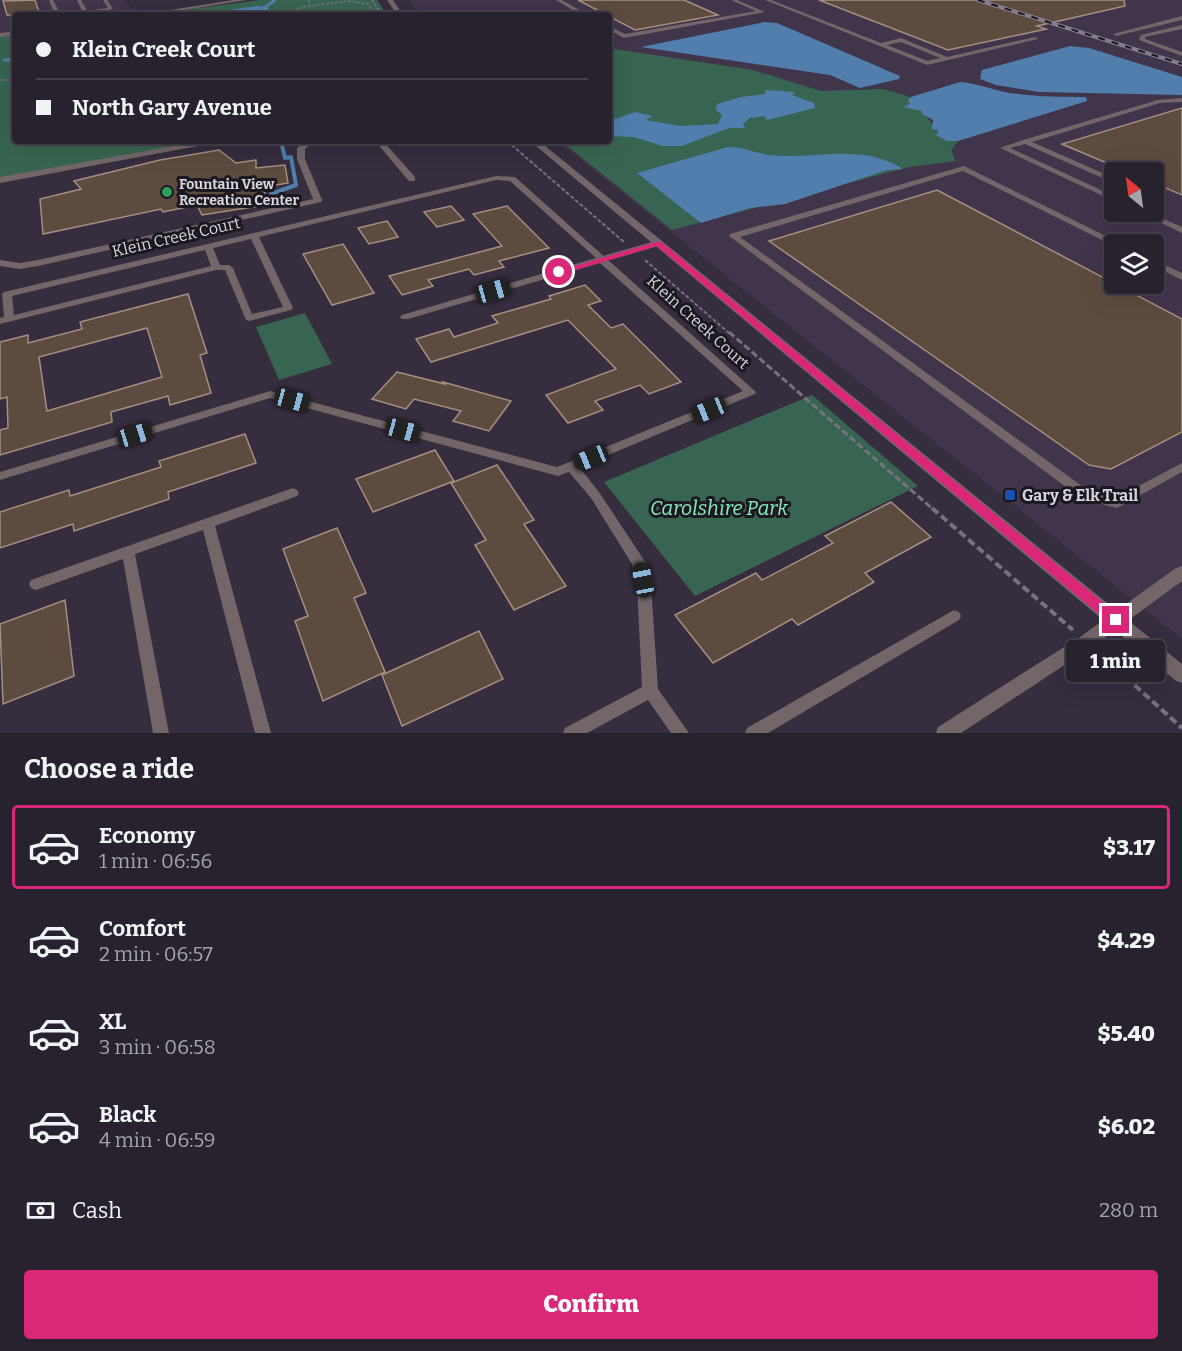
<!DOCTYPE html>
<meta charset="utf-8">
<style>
body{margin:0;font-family:Bitter,serif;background:#342f3a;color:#f1f3f6;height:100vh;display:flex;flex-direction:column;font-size:22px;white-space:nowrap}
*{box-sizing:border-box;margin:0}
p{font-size:20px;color:#a5a4aa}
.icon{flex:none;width:33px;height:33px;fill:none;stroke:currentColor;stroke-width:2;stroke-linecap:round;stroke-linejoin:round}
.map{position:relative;height:733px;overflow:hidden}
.panel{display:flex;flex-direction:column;background:#28222e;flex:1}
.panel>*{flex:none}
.banner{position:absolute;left:12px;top:12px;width:600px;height:132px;border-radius:6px;box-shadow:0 6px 24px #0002,0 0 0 2px #443f4a;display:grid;align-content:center;height:132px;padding:0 24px;background:#28222e}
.needle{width:39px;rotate:331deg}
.controls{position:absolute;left:1104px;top:162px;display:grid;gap:12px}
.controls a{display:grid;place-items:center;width:60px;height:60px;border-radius:6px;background:#28222e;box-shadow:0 6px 24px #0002,0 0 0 2px #443f4a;font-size:30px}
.end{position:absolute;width:27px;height:27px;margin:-14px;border:8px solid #db2777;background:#fff;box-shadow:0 0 0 3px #fff}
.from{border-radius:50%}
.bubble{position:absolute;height:42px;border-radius:6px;background:#28222e;box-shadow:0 6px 24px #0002,0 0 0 2px #443f4a;font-size:20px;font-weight:800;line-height:42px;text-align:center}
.car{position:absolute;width:18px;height:36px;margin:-18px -9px;border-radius:8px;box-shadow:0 0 4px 2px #0007;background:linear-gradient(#222 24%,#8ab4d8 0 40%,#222 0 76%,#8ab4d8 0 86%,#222 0)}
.banner b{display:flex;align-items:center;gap:21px;height:57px;font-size:22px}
.banner b+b{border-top:2px solid #443f4a}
.banner i{width:15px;height:15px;background:#f1f3f6}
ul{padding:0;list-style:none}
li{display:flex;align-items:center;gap:18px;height:84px;margin:0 12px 9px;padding:0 12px;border:3px solid transparent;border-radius:6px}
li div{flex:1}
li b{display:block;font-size:22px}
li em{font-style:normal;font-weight:800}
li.active{border-color:#db2777}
li>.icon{width:54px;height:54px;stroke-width:1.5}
h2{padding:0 24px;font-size:27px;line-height:72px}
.pay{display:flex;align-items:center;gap:15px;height:66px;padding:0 24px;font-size:22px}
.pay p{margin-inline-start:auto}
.primary-button{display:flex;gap:12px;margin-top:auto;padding:12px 24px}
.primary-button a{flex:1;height:69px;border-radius:6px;background:#db2777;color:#fff;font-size:24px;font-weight:800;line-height:69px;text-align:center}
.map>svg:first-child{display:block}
.built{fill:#41354c;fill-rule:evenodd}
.green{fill:#386551}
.water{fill:#517eac}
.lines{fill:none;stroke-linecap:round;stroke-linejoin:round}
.stream-far1{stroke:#517eac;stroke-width:3}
.stream{stroke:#517eac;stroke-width:4}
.building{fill:#5e4b3f;stroke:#a48f82;stroke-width:1.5;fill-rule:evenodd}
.path-far3{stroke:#787180;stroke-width:1.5;stroke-dasharray:3 1.5;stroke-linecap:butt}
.path-far2{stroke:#787180;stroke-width:2;stroke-dasharray:4 2;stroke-linecap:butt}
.path-far1{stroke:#787180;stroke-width:3;stroke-dasharray:7 3;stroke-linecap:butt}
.path{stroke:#787180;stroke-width:4;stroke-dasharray:8 4;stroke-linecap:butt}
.service{fill:#726668;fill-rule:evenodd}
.minor{fill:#726668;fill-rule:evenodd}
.tertiary{fill:#726668;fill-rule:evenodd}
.rail-casing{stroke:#847d8b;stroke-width:4}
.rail{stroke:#1b181f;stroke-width:2;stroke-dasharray:7;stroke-linecap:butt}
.route{fill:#db2777}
.leisure-dot{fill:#2e9e5b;stroke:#1b181f;stroke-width:2}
.transit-dot{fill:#1a4fb4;stroke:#1b181f;stroke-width:2}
.labels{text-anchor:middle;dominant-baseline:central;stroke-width:6;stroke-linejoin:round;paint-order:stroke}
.far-poi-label{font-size:14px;font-weight:bold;fill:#d9d4df;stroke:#1b181f;text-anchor:start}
.street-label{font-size:16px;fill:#d9d4df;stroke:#1b181f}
.poi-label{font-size:16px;font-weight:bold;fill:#d9d4df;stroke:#1b181f;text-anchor:start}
.near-park-label{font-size:20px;font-style:italic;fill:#84ecbf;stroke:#1b181f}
</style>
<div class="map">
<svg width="1182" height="733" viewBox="0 0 1182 733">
<rect width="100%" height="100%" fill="#362d3e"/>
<g class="built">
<polygon points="0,0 124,0 130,8 149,12 131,15 15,15 15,32 0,34"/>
<path d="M409,0H1182V639L557,141H609V15H420ZM1114,172H1154V212H1114ZM1114,244H1154V284H1114Z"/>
</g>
<g class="green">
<polygon points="259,0 377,0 387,15 147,15"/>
<polygon points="15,33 15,141 205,141 0,180 0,35"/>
<polygon points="614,49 753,70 821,91 883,89 911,97 934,126 958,141 951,151 956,161 909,167 672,230 561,141 609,141 609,50"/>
<polygon points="305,313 332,364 279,380 256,327"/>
<polygon points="812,395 918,486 695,596 604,482"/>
</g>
<g class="water">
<polygon points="257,6 268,7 269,10 260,15 194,15"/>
<polygon points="765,22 777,23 900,76 899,79 860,88 830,75 641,47"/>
<polygon points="1070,46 1089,48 1182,77 1182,95 1039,92 996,85 980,79 982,70"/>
<path d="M960,82C977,83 993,90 1010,93C1036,97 1061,97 1086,97L1087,101L958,141H947L936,135L939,131L932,129L933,120L922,114V111L903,107L910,104L908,100L911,97Z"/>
<polygon points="765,90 795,92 792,95 814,103 815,108 767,120 764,116 750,118 743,124 745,128 729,128 682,146 662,146 634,137 609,136 609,106 614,107 610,117 616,119 635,112 652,116 646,120 681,126 718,124 722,115 716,110 717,104 741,97 765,94"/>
<path d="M728,147C743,147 755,153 769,155C815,160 861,142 903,169L887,170L785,204L750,208L701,223L637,173Z"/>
</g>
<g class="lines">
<g class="stream-far1">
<polyline points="264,8 274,1"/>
<polyline points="4,60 15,59"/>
</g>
<polyline class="stream" points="271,194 296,185 291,157 285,158 281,141"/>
</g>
<g class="building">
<polygon points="35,0 40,15 7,15 3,1"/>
<polygon points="578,0 684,0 718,15 635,30"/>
<polygon points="819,0 1124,0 1125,6 1037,26 1046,29 948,50"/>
<polygon points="1182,108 1182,195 1154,183 1154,172 1128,172 1062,144"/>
<polygon points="219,150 236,163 256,160 256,168 285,165 288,183 264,187 266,205 202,215 197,205 163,212 161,209 43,234 40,199 81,189 74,181 160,160"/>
<polygon points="937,190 1182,319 1182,432 1111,469 1089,465 769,241"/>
<polygon points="451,206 464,220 437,227 424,212"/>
<polygon points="507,206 549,248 499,261 504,267 474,275 469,269 428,280 433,286 402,295 389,276 502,246 473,214"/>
<polygon points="387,221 398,237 369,244 358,228"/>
<polygon points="343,244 374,293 332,305 303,254"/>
<polygon points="585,285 601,301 588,305 611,328 623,324 681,382 649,394 640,385 595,401 603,410 568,423 546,395 616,369 568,320 431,362 416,339 449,329 454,337 498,323 492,316 551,299 549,296"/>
<path d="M188,294L207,353L200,355L211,393L170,405L168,396L111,412L112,422L0,455V430L8,428L7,397L0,399V342L28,335V343L82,329L80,322ZM147,328L162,377L47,411L39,357Z"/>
<polygon points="397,372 445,384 443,382 511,401 489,431 453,421 461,411 414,399 406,409 372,399"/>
<polygon points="245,434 256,463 168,492 169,499 74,531 73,524 0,548 0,512 69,490 70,496 161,467 159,461"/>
<polygon points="435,450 454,481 373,512 356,479"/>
<polygon points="497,465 534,520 524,524 566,586 514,610 475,545 486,540 451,483"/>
<polygon points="891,502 931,537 865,573 874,582 798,625 792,619 713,663 675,615 756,573 762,580 833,543 825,536"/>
<polygon points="337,528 366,593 354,598 385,672 323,701 295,621 308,616 283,549"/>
<polygon points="65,600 74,676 3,704 0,624"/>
<polygon points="479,631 503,679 402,726 382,675"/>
</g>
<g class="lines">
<g class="path-far3">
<polyline points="309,0 310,5"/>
<polyline points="372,0 382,15"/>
<polyline points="298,15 296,10 303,7 349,1 368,4 371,9 368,14"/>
<polyline points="0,80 15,80"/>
</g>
<g class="path-far2">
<polyline points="507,141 624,242"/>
<polyline points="226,143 239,141"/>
<polyline points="645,260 730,334"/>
</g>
<polyline class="path-far1" points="729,332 934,510"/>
<g class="path">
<polyline points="932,508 1073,630"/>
<polyline points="1099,653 1182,728"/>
</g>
<g class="service">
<polygon points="49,0 53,0 61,15 55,15"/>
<polygon points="77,0 81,0 87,11 108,8 103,0 107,0 113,9 88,14 89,15 64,15 82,11"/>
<polygon points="556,0 562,0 588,15 581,15"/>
<polygon points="731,0 737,0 765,12 624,38 609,30 609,26 625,34 756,11"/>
<path d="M765,0H771L881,43L901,38L947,57L1035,37L1038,39L927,65ZM901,42L940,58L927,61L887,45Z"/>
<polygon points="1182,16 1182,20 1116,36 1113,34"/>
<polygon points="1182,25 1182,29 1145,37 1145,39 1182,52 1182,56 1139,40 1141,35"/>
<polygon points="1182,98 1182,102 1160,103 1032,142 1114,178 1114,183 1025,144 1010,148 1114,196 1114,201 1000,148 1023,140 1158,100"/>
<polygon points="306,141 315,141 305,149 305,159 322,200 321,202 38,266 20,269 0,266 0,260 20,263 38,260 313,199 297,159 297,148"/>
<polygon points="375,141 383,141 415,177 415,181 409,181"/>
<polygon points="964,166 1122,244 1114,246 963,171 740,237 1090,492 1116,498 1182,463 1182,472 1117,508 1082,499 729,236 730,234"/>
<path d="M496,176L515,177L756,392L755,394L579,467L599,492L646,563L651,585L658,689L689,733H671L648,700L587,733H563L565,728L642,687L637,585L632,564L591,498L569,472L558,476L270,398L0,480V472L270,391L557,467L743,391L600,263L408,319H402L400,317L402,315L596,258L510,181L496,180L259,237L293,308L291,310L249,321L246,320L225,270H216L0,324V318L4,317L2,294L4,292ZM251,239L283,307L252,314L233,268L229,265H220L213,248ZM205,250L211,266L14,315L12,296Z"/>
<polygon points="1138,212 1148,212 1182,227 1182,233"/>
<polygon points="1154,260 1182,273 1182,280 1154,266"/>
<polygon points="293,488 297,490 299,493 297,496 215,526 271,733 255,733 203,530 135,554 169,733 153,733 123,559 36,590 31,588 29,584 31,580"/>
<polygon points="954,610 959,612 961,616 959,620 768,733 745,733 747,728"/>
</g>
<g class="minor">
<polygon points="201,141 218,141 214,143 0,183 0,177"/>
<polygon points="659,240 664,243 662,245 603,262 598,259 599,257"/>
<polygon points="1182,566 1182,581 1092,647 961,733 936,733 938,727 1080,637 1176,568"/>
</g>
<g class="tertiary">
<polygon points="233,0 247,0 154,15 139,15"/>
<polygon points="387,0 393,0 403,15 397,15"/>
<polygon points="15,31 15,35 0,37 0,33"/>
<polygon points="530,141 539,141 1182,664 1182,683 1176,681"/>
</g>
<defs>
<polyline id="rail" points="978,0 1182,64"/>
</defs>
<use href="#rail" class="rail-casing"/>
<use href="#rail" class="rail"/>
</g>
<polygon class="route" points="656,242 661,242 1120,616 1120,624 1111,624 657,246 562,274 555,272"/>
<circle class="leisure-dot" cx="167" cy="192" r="6"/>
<rect class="transit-dot" x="1004" y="489" width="12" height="12" rx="3"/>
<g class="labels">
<g class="far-poi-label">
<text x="179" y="184">Fountain View<tspan x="179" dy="16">Recreation Center</tspan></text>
</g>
<g class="street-label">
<text transform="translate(176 237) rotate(-13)">Klein Creek Court</text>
<text transform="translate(698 322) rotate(42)">Klein Creek Court</text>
</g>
<g class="poi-label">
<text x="1022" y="495">Gary &amp; Elk Trail</text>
</g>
<g class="near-park-label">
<text x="719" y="508">Carolshire Park</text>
</g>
</g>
</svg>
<div class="controls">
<a><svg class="needle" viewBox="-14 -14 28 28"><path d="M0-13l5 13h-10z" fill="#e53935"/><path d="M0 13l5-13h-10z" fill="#a5a4aa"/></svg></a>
<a><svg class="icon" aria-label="layers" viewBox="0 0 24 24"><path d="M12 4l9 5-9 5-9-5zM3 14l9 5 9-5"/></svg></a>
</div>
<i class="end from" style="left:559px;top:272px"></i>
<i class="end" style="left:1116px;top:620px"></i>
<div class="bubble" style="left:1066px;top:640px;width:99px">1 min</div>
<i class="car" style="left:493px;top:291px;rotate:74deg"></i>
<i class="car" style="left:292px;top:400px;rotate:105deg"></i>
<i class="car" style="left:709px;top:410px;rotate:248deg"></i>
<i class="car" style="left:403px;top:430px;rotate:105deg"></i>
<i class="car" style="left:135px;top:435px;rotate:73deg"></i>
<i class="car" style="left:591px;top:458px;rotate:248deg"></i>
<i class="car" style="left:643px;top:580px;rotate:349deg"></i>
<div class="banner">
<b><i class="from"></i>Klein Creek Court</b>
<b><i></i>North Gary Avenue</b>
</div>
</div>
<section class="panel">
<h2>Choose a ride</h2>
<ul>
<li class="active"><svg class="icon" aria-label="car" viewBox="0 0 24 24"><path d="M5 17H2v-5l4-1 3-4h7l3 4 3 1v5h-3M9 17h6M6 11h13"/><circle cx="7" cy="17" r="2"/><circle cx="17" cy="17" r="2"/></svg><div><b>Economy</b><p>1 min · 06:56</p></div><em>$3.17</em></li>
<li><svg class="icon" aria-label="car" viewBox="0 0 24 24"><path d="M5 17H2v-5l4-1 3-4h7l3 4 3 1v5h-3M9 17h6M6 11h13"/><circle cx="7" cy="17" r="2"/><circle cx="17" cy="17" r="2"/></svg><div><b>Comfort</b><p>2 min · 06:57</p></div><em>$4.29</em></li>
<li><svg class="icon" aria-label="car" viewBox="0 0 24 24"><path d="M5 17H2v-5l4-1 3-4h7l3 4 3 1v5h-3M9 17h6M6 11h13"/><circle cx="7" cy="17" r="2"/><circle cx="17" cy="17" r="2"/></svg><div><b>XL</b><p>3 min · 06:58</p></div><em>$5.40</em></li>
<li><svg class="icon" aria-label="car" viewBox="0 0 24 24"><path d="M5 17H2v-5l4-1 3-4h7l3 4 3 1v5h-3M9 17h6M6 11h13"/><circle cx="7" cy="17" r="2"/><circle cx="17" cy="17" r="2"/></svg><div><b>Black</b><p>4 min · 06:59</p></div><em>$6.02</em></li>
</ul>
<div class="pay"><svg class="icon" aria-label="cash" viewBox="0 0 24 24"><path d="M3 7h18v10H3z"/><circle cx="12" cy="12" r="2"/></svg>Cash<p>280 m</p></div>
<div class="primary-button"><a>Confirm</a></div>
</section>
